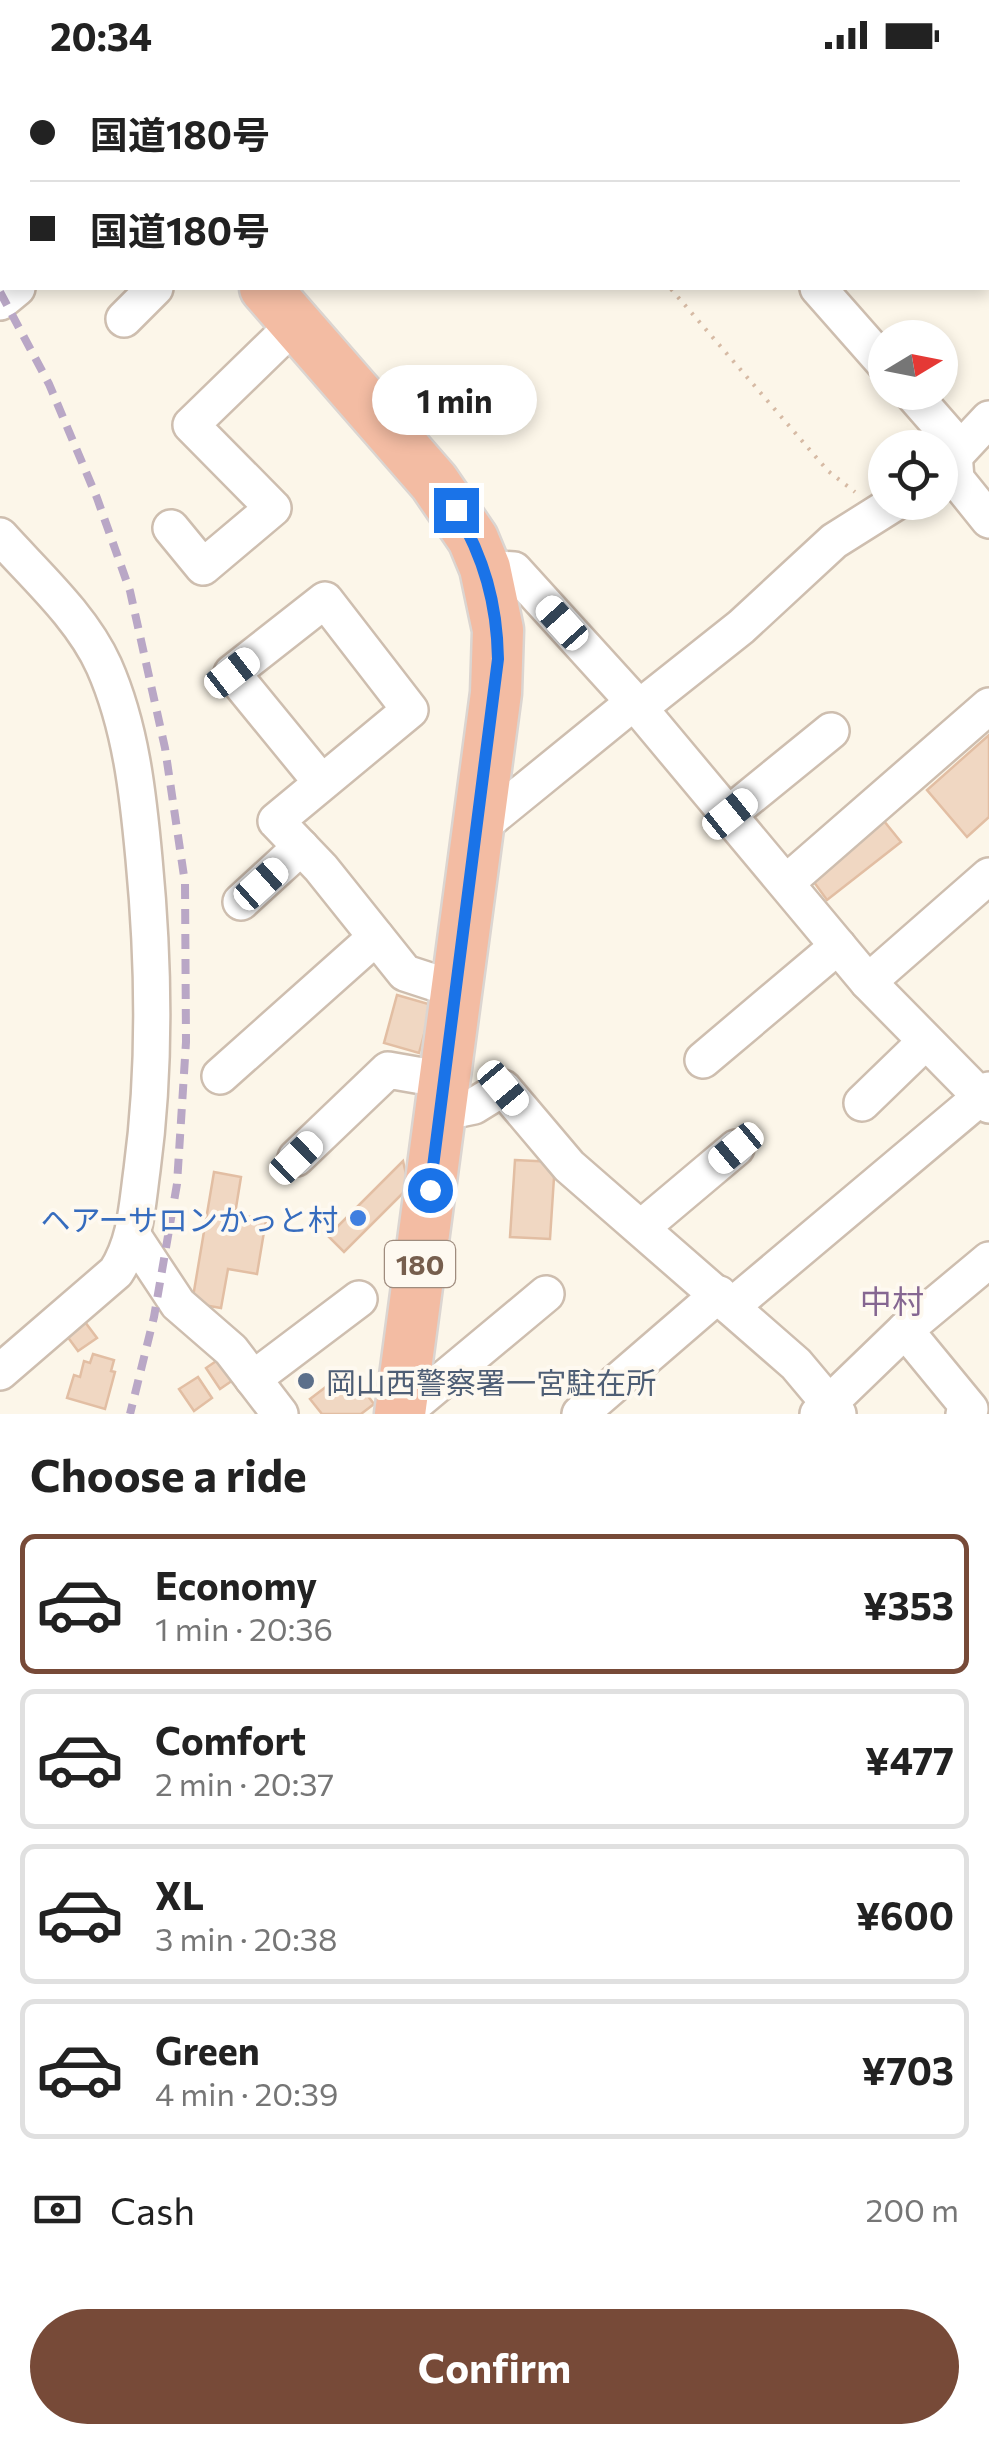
<!DOCTYPE html>
<meta charset="utf-8">
<style>
body{margin:0;font-family:Commissioner,"Noto Sans JP",sans-serif;background:#f6f6f6;color:#222;height:100vh;display:flex;flex-direction:column;font-size:38px;white-space:nowrap}
*{box-sizing:border-box;margin:0}
p{font-size:32px;color:#767676}
.icon{flex:none;width:55px;height:55px;fill:none;stroke:currentColor;stroke-width:2;stroke-linecap:round;stroke-linejoin:round}
.map{position:relative;height:1344px;overflow:hidden}
.panel{display:flex;flex-direction:column;background:#fff;flex:1}
.panel>*{flex:none}
.banner{position:absolute;left:0px;top:0px;width:990px;height:220px;box-shadow:0 5px 15px #0003;display:grid;align-content:center;height:220px;padding:0 30px;background:#fff}
.needle{width:65px;rotate:80deg}
.fabs{position:absolute;left:868px;top:250px;display:grid;gap:20px}
.fabs a{display:grid;place-items:center;width:90px;height:90px;border-radius:50%;background:#fff;box-shadow:0 5px 15px #0003;font-size:50px}
.end{position:absolute;width:45px;height:45px;margin:-22px;border:12px solid #1a73e8;background:#fff;box-shadow:0 0 0 5px #fff}
.from{border-radius:50%}
.bubble{position:absolute;height:70px;border-radius:35px;background:#fff;box-shadow:0 5px 15px #0003;font-size:32px;font-weight:700;line-height:70px;text-align:center}
.car{position:absolute;width:30px;height:60px;margin:-30px -15px;border-radius:12px;box-shadow:0 0 8px 2px #0007;background:linear-gradient(#fff 24%,#345 0 40%,#fff 0 76%,#345 0 86%,#fff 0)}
.banner b{display:flex;align-items:center;gap:35px;height:95px;font-size:38px}
.banner b+b{border-top:2px solid #e0e0e0}
.banner i{width:25px;height:25px;background:#222}
ul{padding:0;list-style:none}
li{display:flex;align-items:center;gap:30px;height:140px;margin:0 20px 15px;padding:0 10px;border:5px solid #e0e0e0;border-radius:15px}
li div{flex:1}
li b{display:block;font-size:38px}
li em{font-style:normal;font-weight:700}
li.on{border-color:#774a38}
li>.icon{width:90px;height:90px;stroke-width:1.5}
h2{padding:0 30px;font-size:45px;line-height:120px}
.pay{display:flex;align-items:center;gap:25px;height:110px;padding:0 30px;font-size:38px}
.pay p{margin-inline-start:auto}
.primary-button{display:flex;gap:20px;margin-top:auto;padding:20px 30px}
.primary-button a{flex:1;height:115px;border-radius:60px;background:#774a38;color:#fff;font-size:40px;font-weight:700;line-height:115px;text-align:center}
.status{display:flex;justify-content:space-between;align-items:center;height:70px;padding:0 50px;background:#fff;direction:ltr}
.status svg{height:28px;fill:currentColor}
.map>svg:first-child{display:block}
.building{fill:#f0d7c2;stroke:#e2bea3;stroke-width:2.5}
.lines{fill:none;stroke-linecap:round;stroke-linejoin:round}
.minor-casing{stroke:#cebeaf;stroke-width:40}
.highway-casing{stroke:#dbd5d1;stroke-width:55}
.path{stroke:#d6baa4;stroke-width:4;stroke-dasharray:2.5 8;stroke-linecap:butt}
.minor{stroke:#fff;stroke-width:35}
.highway{stroke:#f3bca3;stroke-width:50}
.rail{stroke:#b9a7c6;stroke-width:8;stroke-dasharray:15 10;stroke-linecap:butt}
.route{stroke:#1a73e8;stroke-width:12}
.shop-dot{fill:#3f7fe0;stroke:#fef9f0;stroke-width:4}
.service-dot{fill:#5c6f8a;stroke:#fef9f0;stroke-width:4}
.labels{text-anchor:middle;dominant-baseline:central;stroke-width:8;stroke-linejoin:round;paint-order:stroke}
.shield{fill:#fef9f0;stroke:#9f8c7e;stroke-width:2.5}
.shield-label{font-size:28px;font-weight:bold;fill:#765e4d}
.shop-label{font-size:30px;fill:#366cbe;stroke:#fef9f0;text-anchor:end}
.service-label{font-size:30px;fill:#4e5e75;stroke:#fef9f0;text-anchor:start}
.neighbourhood-label{font-size:32px;fill:#856691;stroke:#fef9f0}
</style>
<div class="status"><b>20:34</b><svg viewBox="0 0 49 12"><path d="M0 12V9h3v3zM5 12V6h3v6zM10 12V3h3v9zM15 12V0h3v12zM26 1h20v11H26zM47 4h2v5h-2z"/></svg></div>
<div class="map">
<svg width="989" height="1344" viewBox="0 0 989 1344">
<rect width="100%" height="100%" fill="#fcf6e9"/>
<g class="building">
<polygon points="989,665 989,747 967,767 927,720"/>
<polygon points="884,751 901,772 827,830 811,808"/>
<polygon points="397,925 432,935 419,983 384,973"/>
<polygon points="515,1090 555,1092 550,1169 510,1167"/>
<polygon points="403,1091 409,1117 344,1182 328,1166"/>
<polygon points="214,1102 241,1107 235,1144 266,1150 257,1204 228,1199 221,1238 192,1233"/>
<polygon points="82,1248 97,1268 78,1281 64,1262"/>
<polygon points="93,1284 114,1290 111,1301 115,1302 105,1339 67,1328 74,1305 80,1307 84,1291 90,1293"/>
<polygon points="225,1285 239,1306 220,1319 206,1298"/>
<polygon points="348,1300 374,1334 361,1344 322,1344 310,1329"/>
<polygon points="198,1307 212,1328 194,1341 179,1319"/>
</g>
<g class="lines">
<defs>
<g id="minor">
<polyline points="631,0 633,2"/>
<polyline points="232,2 234,0"/>
<polyline points="785,2 789,0"/>
<polyline points="933,2 935,0"/>
<polyline points="988,85 989,84"/>
<polyline points="818,218 885,294"/>
<polyline points="0,232 17,218"/>
<polyline points="124,249 155,218"/>
<polyline points="911,322 953,370 956,409 989,450"/>
<polyline points="945,396 989,349"/>
<polyline points="171,458 203,497 273,438 191,355 296,253"/>
<path d="M0,466C36,506 82,547 104,596C131,657 138,724 144,789C154,894 156,996 142,1100C137,1136 136,1171 116,1202L0,1302"/>
<polyline points="485,498 514,500 634,632 868,912 989,1035"/>
<polyline points="639,638 741,557 834,471 896,432"/>
<polyline points="322,713 232,603 325,530 410,640 276,751 321,798 405,903 457,920"/>
<polyline points="729,744 831,661"/>
<polyline points="478,759 634,632"/>
<polyline points="787,812 989,636"/>
<polyline points="241,832 301,777"/>
<polyline points="868,912 989,806"/>
<polyline points="703,990 838,876"/>
<polyline points="220,1006 376,867"/>
<polyline points="862,1033 925,972"/>
<polyline points="440,1043 474,1036 503,1018 569,1096 796,1294 838,1344"/>
<polyline points="296,1088 388,1000 445,1010"/>
<polyline points="641,1158 736,1078"/>
<polyline points="133,1166 178,1234 231,1280 280,1344"/>
<polyline points="731,1237 989,1020"/>
<polyline points="905,1260 970,1339 964,1344"/>
<polyline points="253,1309 359,1229"/>
<polyline points="402,1344 546,1224"/>
<polyline points="580,1344 719,1224"/>
<polyline points="818,1344 905,1260 989,1190"/>
</g>
<g id="highway">
<polyline points="75,0 77,2"/>
<polyline points="265,218 434,412 473,469 485,498 498,560 496,623 400,1344"/>
</g>
</defs>
<use href="#minor" class="minor-casing"/>
<use href="#highway" class="highway-casing"/>
<polyline class="path" points="671,219 828,401 855,422"/>
<use href="#minor" class="minor"/>
<use href="#highway" class="highway"/>
<polyline class="rail" points="0,222 49,314 97,428 130,521 165,678 185,813 186,972 177,1114 154,1247 130,1344"/>
</g>
<g class="lines">
<path class="route" d="M430,1120L498,589C497,533 484,488 456,440"/>
</g>
<circle class="shop-dot" cx="358" cy="1148" r="10"/>
<circle class="service-dot" cx="306" cy="1311" r="10"/>
<g class="labels">
<rect class="shield" x="385" y="1171" width="70" height="46" rx="8"/>
<g class="shield-label">
<text x="420" y="1194">180</text>
</g>
<g class="shop-label">
<text x="338" y="1148">ヘアーサロンかっと村</text>
</g>
<g class="service-label">
<text x="326" y="1311">岡山西警察署一宮駐在所</text>
</g>
<g class="neighbourhood-label">
<text x="892" y="1230">中村</text>
</g>
</g>
</svg>
<div class="fabs">
<a><svg class="needle" viewBox="-14 -14 28 28"><path d="M0-13l5 13h-10z" fill="#e53935"/><path d="M0 13l5-13h-10z" fill="#767676"/></svg></a>
<a><svg class="icon" aria-label="locate" viewBox="0 0 24 24"><circle cx="12" cy="12" r="6"/><path d="M12 2v4M12 18v4M2 12h4M18 12h4"/></svg></a>
</div>
<i class="end from" style="left:430px;top:1120px"></i>
<i class="end" style="left:456px;top:440px"></i>
<div class="bubble" style="left:372px;top:295px;width:165px">1 min</div>
<i class="car" style="left:562px;top:553px;rotate:318deg"></i>
<i class="car" style="left:232px;top:603px;rotate:52deg"></i>
<i class="car" style="left:730px;top:744px;rotate:51deg"></i>
<i class="car" style="left:261px;top:814px;rotate:48deg"></i>
<i class="car" style="left:503px;top:1018px;rotate:140deg"></i>
<i class="car" style="left:736px;top:1078px;rotate:230deg"></i>
<i class="car" style="left:296px;top:1088px;rotate:46deg"></i>
<div class="banner">
<b><i class="from"></i>国道180号</b>
<b><i></i>国道180号</b>
</div>
</div>
<section class="panel">
<h2>Choose a ride</h2>
<ul>
<li class="on"><svg class="icon" aria-label="car" viewBox="0 0 24 24"><path d="M5 17H2v-5l4-1 3-4h7l3 4 3 1v5h-3M9 17h6M6 11h13"/><circle cx="7" cy="17" r="2"/><circle cx="17" cy="17" r="2"/></svg><div><b>Economy</b><p>1 min · 20:36</p></div><em>¥353</em></li>
<li><svg class="icon" aria-label="car" viewBox="0 0 24 24"><path d="M5 17H2v-5l4-1 3-4h7l3 4 3 1v5h-3M9 17h6M6 11h13"/><circle cx="7" cy="17" r="2"/><circle cx="17" cy="17" r="2"/></svg><div><b>Comfort</b><p>2 min · 20:37</p></div><em>¥477</em></li>
<li><svg class="icon" aria-label="car" viewBox="0 0 24 24"><path d="M5 17H2v-5l4-1 3-4h7l3 4 3 1v5h-3M9 17h6M6 11h13"/><circle cx="7" cy="17" r="2"/><circle cx="17" cy="17" r="2"/></svg><div><b>XL</b><p>3 min · 20:38</p></div><em>¥600</em></li>
<li><svg class="icon" aria-label="car" viewBox="0 0 24 24"><path d="M5 17H2v-5l4-1 3-4h7l3 4 3 1v5h-3M9 17h6M6 11h13"/><circle cx="7" cy="17" r="2"/><circle cx="17" cy="17" r="2"/></svg><div><b>Green</b><p>4 min · 20:39</p></div><em>¥703</em></li>
</ul>
<div class="pay"><svg class="icon" aria-label="cash" viewBox="0 0 24 24"><path d="M3 7h18v10H3z"/><circle cx="12" cy="12" r="2"/></svg>Cash<p>200 m</p></div>
<div class="primary-button"><a>Confirm</a></div>
</section>
